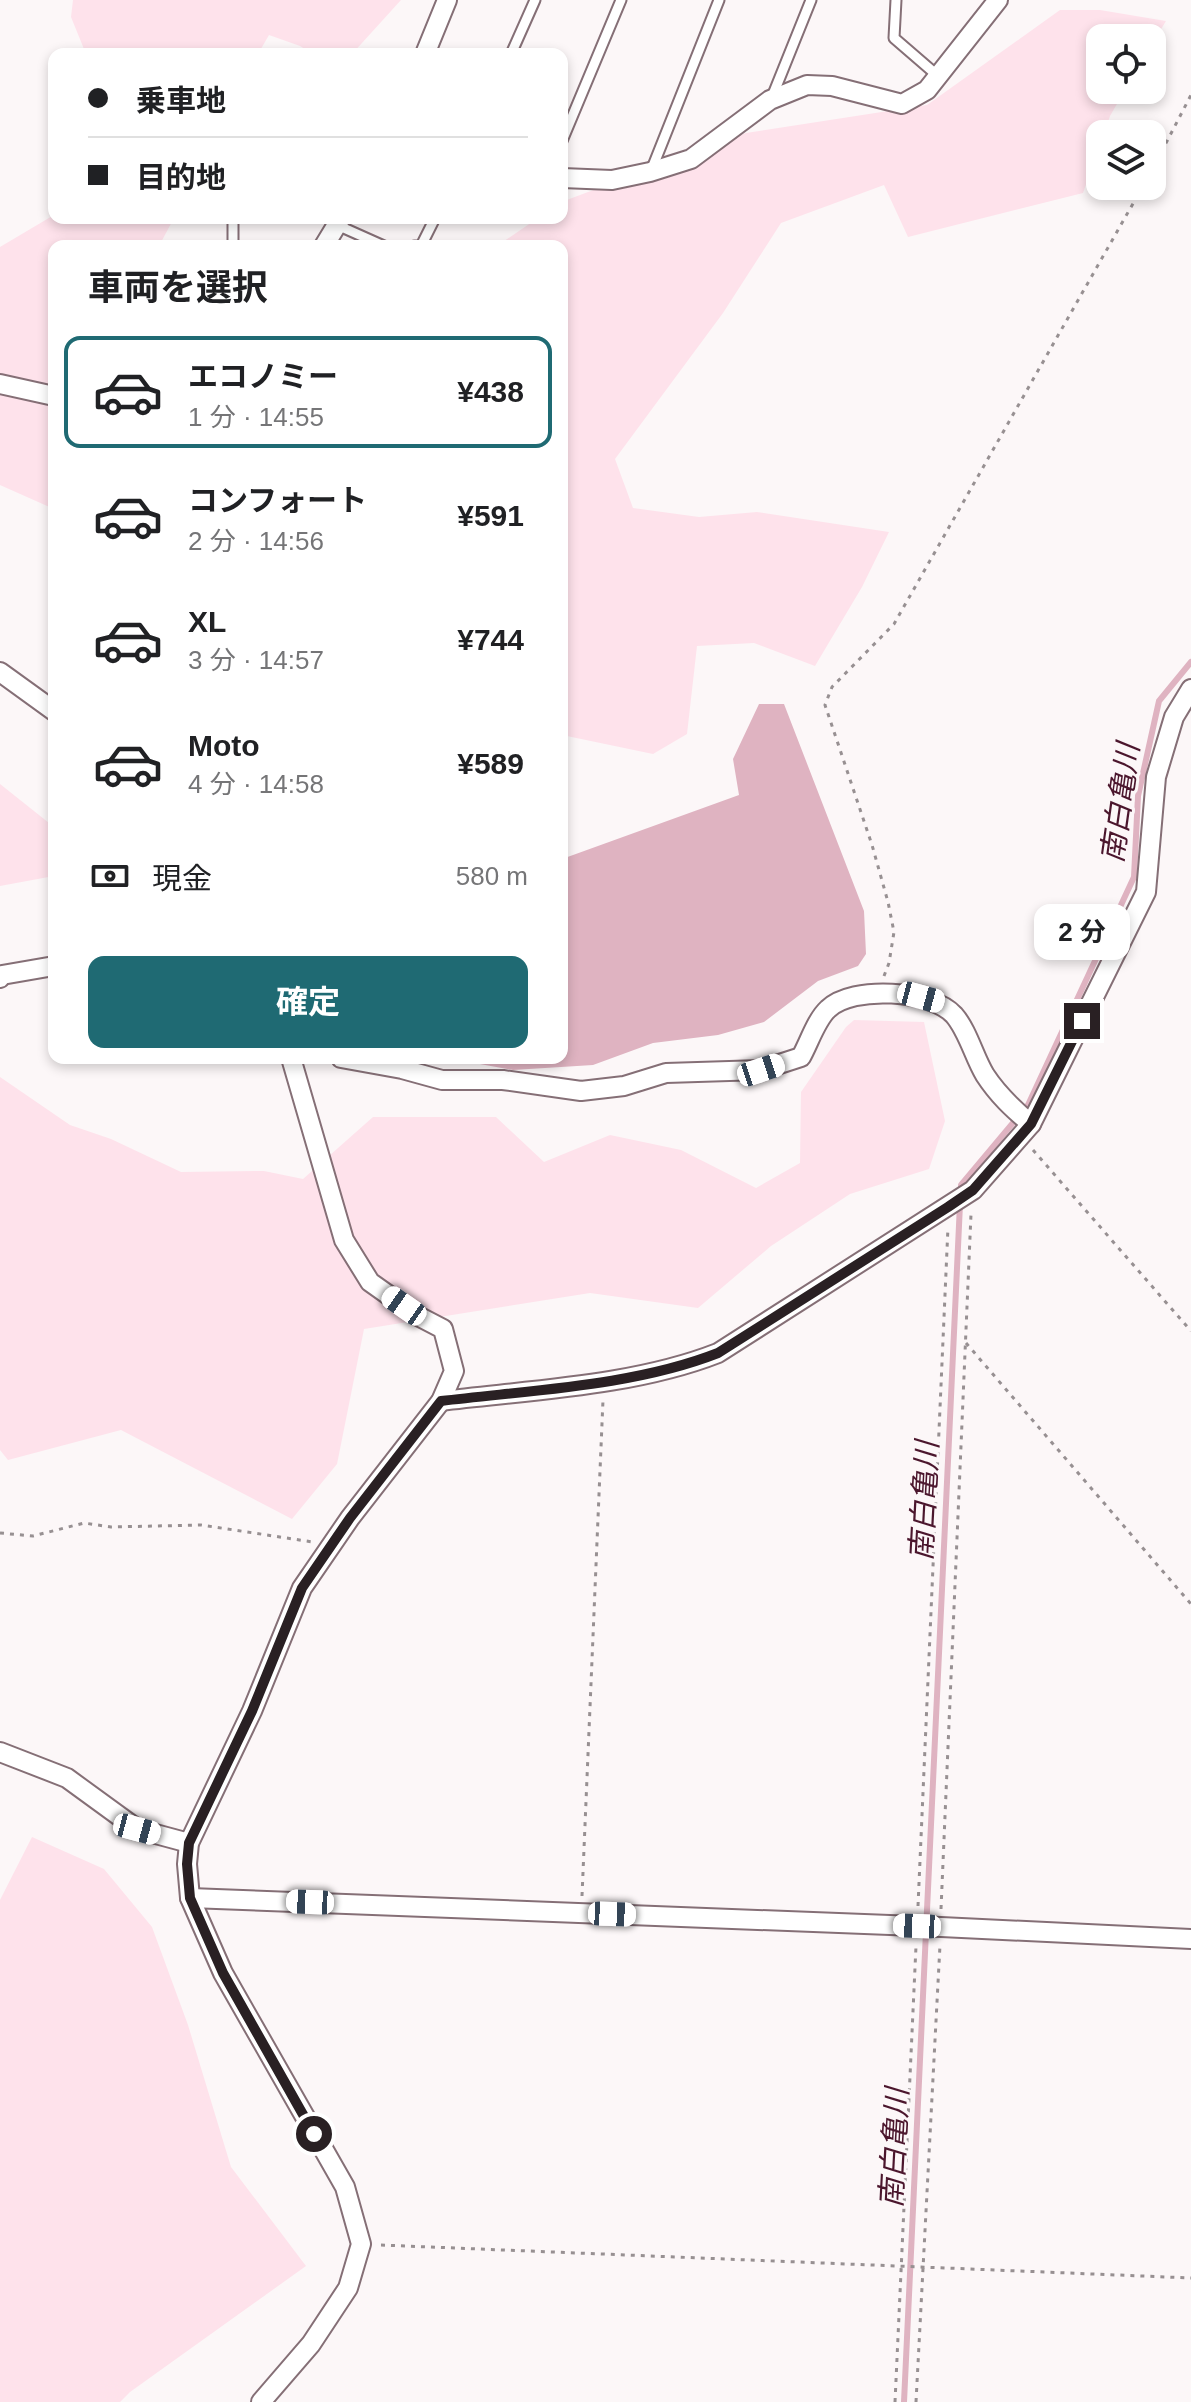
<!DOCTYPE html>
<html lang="ja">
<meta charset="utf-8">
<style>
body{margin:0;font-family:Arial,"Noto Sans JP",sans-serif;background:#f2f2f2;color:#202124;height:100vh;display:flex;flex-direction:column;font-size:30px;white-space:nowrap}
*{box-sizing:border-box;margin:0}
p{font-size:26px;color:#757577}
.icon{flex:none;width:44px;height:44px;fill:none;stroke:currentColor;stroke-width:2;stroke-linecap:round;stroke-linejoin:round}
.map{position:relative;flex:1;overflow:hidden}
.details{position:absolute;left:48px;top:240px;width:520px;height:824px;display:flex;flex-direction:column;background:#fff;border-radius:16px;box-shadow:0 4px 12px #0003}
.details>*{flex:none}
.top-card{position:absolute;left:48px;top:48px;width:520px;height:176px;border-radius:16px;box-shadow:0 4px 12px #0003;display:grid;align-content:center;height:176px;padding:0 40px;background:#fff}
.buttons{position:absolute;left:1086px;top:24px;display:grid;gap:16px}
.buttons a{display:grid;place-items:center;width:80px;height:80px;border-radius:16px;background:#fff;box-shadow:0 4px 12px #0003;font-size:40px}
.end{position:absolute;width:36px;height:36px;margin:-18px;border:10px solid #292023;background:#fff;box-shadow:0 0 0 4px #fff}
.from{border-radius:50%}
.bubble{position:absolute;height:56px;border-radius:16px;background:#fff;box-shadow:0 4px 12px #0003;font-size:26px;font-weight:700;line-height:56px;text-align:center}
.car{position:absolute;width:24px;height:48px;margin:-24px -12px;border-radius:10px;box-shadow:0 0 6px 2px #0007;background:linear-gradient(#fff 24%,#345 0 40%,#fff 0 76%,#345 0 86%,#fff 0)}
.top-card b{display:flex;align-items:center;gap:28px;height:76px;font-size:30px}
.top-card b+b{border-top:2px solid #e0e0e0}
.top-card i{width:20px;height:20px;background:#202124}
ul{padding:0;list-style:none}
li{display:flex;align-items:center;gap:24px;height:112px;margin:0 16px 12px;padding:0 24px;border:4px solid transparent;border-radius:16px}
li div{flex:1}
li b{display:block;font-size:30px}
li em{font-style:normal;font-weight:700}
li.on{border-color:#1f6a73}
li>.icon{width:72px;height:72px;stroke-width:1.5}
h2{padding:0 40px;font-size:36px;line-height:96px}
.pay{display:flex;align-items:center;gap:20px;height:88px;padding:0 40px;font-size:30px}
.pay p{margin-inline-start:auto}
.action{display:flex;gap:16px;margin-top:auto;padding:16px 40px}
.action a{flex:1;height:92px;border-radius:16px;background:#1f6a73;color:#fff;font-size:32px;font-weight:700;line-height:92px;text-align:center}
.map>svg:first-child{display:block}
.green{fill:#fee2eb}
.water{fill:#dfb3c1}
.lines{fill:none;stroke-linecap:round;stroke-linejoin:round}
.stream{stroke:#dfb3c1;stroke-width:6}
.service-casing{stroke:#856f76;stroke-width:13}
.minor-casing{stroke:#856f76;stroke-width:22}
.path{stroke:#979092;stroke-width:3;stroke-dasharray:4 6;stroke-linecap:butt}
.service{stroke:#fff;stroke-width:9}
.minor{stroke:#fff;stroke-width:18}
.route{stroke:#292023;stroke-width:10}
.labels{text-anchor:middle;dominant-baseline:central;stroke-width:6;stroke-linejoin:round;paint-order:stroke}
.water-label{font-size:30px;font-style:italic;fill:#4b162d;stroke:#fcf7f8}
</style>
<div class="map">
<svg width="1191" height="2402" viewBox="0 0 1191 2402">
<rect width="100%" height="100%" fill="#fcf7f8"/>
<g class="green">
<polygon points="73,0 401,0 352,54 313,54 300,46 269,35 258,54 86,54 71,17"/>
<polygon points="1060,10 1100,10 1166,21 1152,44 1152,38 1100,38 1100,90 1125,90 1110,116 1104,134 1100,134 1100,144 1083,193 908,237 884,185 781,223 723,313 615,459 633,508 699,517 757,512 889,532 862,587 815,666 754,643 697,646 687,734 653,754 562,735 562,246 497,246 538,218 562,218 564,201 746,133 927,105"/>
<polygon points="54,215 54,218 174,218 159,246 54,246 54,509 0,485 0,247"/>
<polygon points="0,784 54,827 54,876 0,886"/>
<polygon points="854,1020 924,1022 945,1121 929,1169 850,1194 771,1246 698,1308 590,1293 364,1329 337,1464 292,1519 121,1430 8,1460 0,1450 0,1077 70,1125 111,1139 181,1172 264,1171 303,1179 373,1117 496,1117 544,1162 610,1135 681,1150 756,1188 800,1163 801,1092 846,1027"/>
<polygon points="32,1837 104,1869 152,1927 188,2025 231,2167 306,2266 130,2392 120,2402 0,2402 0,1900"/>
</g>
<polygon class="water" points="759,704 784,704 864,911 866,954 858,966 818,981 764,1022 718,1035 653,1043 593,1065 513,1070 447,1058 562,1058 562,859 739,795 733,759"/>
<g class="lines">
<g class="stream">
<polyline points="961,1193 961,1185 1028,1105 1134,877 1138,796 1159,701 1191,662"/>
<polyline points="904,2402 960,1204"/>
</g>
<defs>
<g id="service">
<polyline points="896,0 894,38 938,76"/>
<polyline points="511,54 535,0"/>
<polyline points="772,97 811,0"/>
<polyline points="562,141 621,0"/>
<polyline points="651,171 719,0"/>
<polyline points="337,225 384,246"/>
<polyline points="233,246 233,218"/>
<polyline points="414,246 421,246 435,218"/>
</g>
<g id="minor">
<polyline points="425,54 447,0"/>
<polyline points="562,178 612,180 650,172 691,159 770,100 807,85 832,86 902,104 927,90 998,0"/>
<polyline points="324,246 341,218"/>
<polyline points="0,384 54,396"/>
<polyline points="0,672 54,711"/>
<polyline points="0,978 2,975 54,966"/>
<path d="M341,1058L402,1069L442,1080H503L581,1091L624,1086L666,1073L761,1070L801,1057C809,1043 816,1020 828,1009C853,985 931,990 954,1015C968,1031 974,1057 985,1075C998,1095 1013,1109 1031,1124"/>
<path d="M441,1401C531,1390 634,1386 718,1353L973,1190L1031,1124L1146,892L1156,777L1174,717L1191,689"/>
<polyline points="0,1752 67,1778 137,1829 189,1843"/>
<polyline points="190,1898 941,1927 1191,1939"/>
<polyline points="261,2402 311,2344 348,2288 361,2244 345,2187 223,1973 190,1898 187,1864 189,1843 252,1711 302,1588 350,1518 441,1401 454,1371 443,1329 418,1316 370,1282 344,1240 291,1058"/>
</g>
</defs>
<use href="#service" class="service-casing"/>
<use href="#minor" class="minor-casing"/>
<g class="path">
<polyline points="1152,170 1191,95"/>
<polyline points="884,976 889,963 894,932 888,902 872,845 825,705 832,687 894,624 1143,186"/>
<polyline points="1033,1150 1191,1331"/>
<polyline points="966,1343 1191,1604"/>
<polyline points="0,1533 33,1536 84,1523 111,1527 201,1525 313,1542"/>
<polyline points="582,1896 603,1400"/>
<polyline points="918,1906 948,1227"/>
<polyline points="941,1909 971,1214"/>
<polyline points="381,2245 1191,2278"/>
<polyline points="895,2402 916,1946"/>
<polyline points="916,2402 940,1945"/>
</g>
<use href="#service" class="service"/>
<use href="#minor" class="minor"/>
</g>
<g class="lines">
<path class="route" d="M314,2134L223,1973L190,1898L187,1864L189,1843L252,1711L302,1588L350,1518L441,1401C531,1390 634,1386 718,1353L948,1207L973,1190L1031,1124L1082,1021"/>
</g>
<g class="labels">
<g class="water-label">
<text transform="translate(1120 803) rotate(-82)">南白亀川</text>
<text transform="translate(924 1501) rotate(-87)">南白亀川</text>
<text transform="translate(894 2148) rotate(-87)">南白亀川</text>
</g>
</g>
</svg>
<div class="buttons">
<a><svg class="icon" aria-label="locate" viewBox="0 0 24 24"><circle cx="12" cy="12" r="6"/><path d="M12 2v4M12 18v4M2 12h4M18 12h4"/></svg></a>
<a><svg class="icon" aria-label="layers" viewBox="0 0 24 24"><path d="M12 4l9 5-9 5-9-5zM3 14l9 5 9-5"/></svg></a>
</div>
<i class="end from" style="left:314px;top:2134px"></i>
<i class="end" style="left:1082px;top:1021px"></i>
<div class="bubble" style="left:1034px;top:904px;width:96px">2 分</div>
<i class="car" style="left:921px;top:997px;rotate:105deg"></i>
<i class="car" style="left:761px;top:1070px;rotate:72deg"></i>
<i class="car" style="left:404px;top:1306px;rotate:305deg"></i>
<i class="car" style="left:137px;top:1829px;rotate:105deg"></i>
<i class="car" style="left:310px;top:1902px;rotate:272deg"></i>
<i class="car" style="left:612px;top:1914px;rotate:92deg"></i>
<i class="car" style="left:917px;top:1926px;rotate:272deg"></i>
<div class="top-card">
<b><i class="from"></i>乗車地</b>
<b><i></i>目的地</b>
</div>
<section class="details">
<h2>車両を選択</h2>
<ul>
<li class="on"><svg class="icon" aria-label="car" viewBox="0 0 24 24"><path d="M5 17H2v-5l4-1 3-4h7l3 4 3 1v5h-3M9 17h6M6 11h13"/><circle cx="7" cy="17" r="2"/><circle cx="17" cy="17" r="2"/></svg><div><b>エコノミー</b><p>1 分 · 14:55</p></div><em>¥438</em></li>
<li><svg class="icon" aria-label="car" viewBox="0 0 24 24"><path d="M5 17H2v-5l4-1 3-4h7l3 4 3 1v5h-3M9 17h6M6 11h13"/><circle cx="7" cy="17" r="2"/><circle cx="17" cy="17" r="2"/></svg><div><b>コンフォート</b><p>2 分 · 14:56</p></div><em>¥591</em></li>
<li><svg class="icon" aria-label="car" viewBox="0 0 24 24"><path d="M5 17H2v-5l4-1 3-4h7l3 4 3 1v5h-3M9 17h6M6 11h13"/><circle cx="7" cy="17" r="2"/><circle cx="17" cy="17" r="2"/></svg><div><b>XL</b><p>3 分 · 14:57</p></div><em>¥744</em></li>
<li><svg class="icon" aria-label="car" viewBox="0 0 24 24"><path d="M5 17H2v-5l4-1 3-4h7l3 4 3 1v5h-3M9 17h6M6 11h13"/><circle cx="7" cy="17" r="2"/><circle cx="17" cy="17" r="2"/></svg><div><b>Moto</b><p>4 分 · 14:58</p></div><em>¥589</em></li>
</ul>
<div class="pay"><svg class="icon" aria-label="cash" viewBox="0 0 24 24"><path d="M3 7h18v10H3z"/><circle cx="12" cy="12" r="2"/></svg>現金<p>580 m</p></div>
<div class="action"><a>確定</a></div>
</section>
</div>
